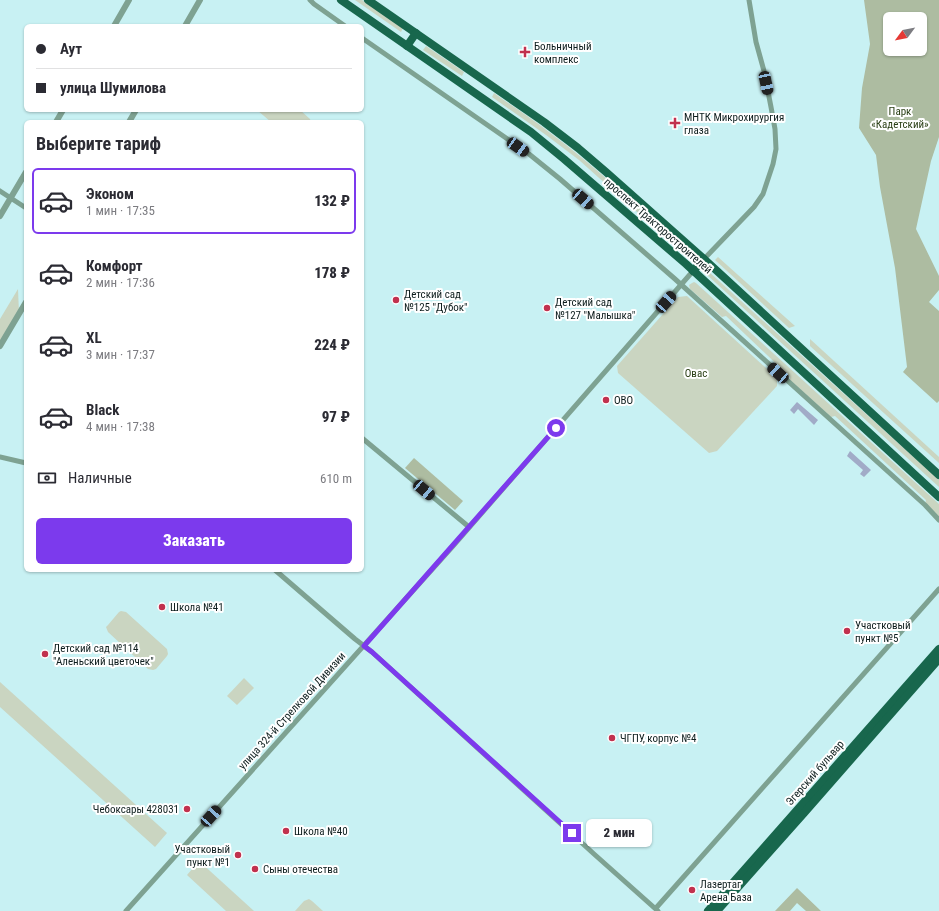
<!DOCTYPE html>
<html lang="ru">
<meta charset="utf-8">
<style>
body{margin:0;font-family:"Roboto Condensed",sans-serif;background:#f2f2f3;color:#2b2b33;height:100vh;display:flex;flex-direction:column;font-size:15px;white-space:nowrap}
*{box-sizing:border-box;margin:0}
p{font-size:13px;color:#7c7c81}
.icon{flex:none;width:22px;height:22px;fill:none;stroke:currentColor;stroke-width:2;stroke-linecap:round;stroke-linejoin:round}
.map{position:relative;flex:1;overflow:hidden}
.panel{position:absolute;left:24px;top:120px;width:340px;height:452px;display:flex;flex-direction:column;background:#fff;border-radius:6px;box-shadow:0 1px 3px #0004}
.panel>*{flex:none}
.top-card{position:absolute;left:24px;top:24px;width:340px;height:88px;border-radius:6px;box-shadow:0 1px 3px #0004;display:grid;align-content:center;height:88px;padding:0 12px;background:#fff}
.needle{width:26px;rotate:238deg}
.tools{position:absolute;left:883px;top:12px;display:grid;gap:8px}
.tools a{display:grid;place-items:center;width:44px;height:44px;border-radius:6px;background:#fff;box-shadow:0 1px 3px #0004;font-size:20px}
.end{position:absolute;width:18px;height:18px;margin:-9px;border:5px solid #7c3aed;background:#fff;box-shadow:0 0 0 2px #fff}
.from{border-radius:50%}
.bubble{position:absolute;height:28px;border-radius:6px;background:#fff;box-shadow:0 1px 3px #0004;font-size:13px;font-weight:800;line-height:28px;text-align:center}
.car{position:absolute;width:12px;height:24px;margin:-12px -6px;border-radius:5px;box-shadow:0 0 3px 1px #0007;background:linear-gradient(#222 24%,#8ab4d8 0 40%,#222 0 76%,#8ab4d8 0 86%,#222 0)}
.top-card b{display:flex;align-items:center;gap:14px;height:38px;font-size:15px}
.top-card b+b{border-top:1px solid #e1e1e2}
.top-card i{width:10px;height:10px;background:#2b2b33}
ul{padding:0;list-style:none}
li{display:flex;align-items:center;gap:12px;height:66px;margin:0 8px 6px;padding:0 4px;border:2px solid transparent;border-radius:6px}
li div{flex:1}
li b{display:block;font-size:15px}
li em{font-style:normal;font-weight:800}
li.active{border-color:#7c3aed}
li>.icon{width:36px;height:36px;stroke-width:1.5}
h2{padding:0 12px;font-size:18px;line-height:48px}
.pay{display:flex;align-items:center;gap:10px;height:44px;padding:0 12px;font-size:15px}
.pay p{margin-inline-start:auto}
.button{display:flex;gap:8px;margin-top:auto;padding:8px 12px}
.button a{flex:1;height:46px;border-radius:6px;background:#7c3aed;color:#fff;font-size:16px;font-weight:800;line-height:46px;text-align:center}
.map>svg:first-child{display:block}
.green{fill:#cad5c1}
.forest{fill:#adbca1;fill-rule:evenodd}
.water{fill:#a1abc7}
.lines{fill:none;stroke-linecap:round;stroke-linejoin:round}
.minor{stroke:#7ea292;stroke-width:5}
.tertiary{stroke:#7ea292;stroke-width:6}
.primary{stroke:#18674d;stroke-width:8}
.route{stroke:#7c3aed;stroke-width:5}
.poi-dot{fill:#c1314e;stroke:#fff;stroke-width:1.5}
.labels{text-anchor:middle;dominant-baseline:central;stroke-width:4;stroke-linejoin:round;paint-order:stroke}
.poi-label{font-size:11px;fill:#0d1d1d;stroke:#fff;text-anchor:start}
.park-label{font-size:11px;fill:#2a3f15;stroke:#fff}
.street-label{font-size:11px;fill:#0d1d1d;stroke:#fff}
</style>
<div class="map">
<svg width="939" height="911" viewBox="0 0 939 911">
<rect width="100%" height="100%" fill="#c8f1f3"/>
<g class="green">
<polygon points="355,0 362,0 403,28 401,32"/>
<polygon points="426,46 464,72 462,76 423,50"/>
<path d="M494,93C512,106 531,118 549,132C598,168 642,211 687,252L685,255L579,160L546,135L492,97Z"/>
<polygon points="257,110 300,110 310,119 311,122 271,122"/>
<polygon points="718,257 795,326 789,328 715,260"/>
<polygon points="708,271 939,480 939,487 706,274"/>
<polygon points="694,282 696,283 939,504 939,517 925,504 926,500 835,416 831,417 790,380 790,377 726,316 722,317 690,289 689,285 692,283"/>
<polygon points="18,289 19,313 0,346 0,319"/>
<polygon points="687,296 777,378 777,386 717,451 709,453 618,373 617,366 678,297"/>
<polygon points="810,339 939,457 939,463 810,346"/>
<polygon points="121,611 126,612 167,649 168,654 167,656 156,669 153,670 148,669 108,632 106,627 108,625 119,612"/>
<polygon points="244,678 254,688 237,705 227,696"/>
<polygon points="0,682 167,833 155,847 0,707"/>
<polygon points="199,861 254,911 226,911 187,875"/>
<polygon points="309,899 312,901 323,911 295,911 304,901"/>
</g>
<g class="forest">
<path d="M864,0H939V137L931,161L916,229L939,276V290L929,302L939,311V401L937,403L903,372L907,367L895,268L880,187L876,155L859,128L862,88L870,44ZM890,19H920V49H890Z"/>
<polygon points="414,458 463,501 455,510 405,468"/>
<polygon points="797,888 821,911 806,911 797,903 790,911 775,911"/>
</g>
<g class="water">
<polygon points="797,402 818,420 814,425 798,409 794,414 790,410"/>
<polygon points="850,451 871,470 864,477 860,474 863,470 847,456"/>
</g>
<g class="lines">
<g class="minor">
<polyline points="310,0 314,4 345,26"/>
<polyline points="362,38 529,154 560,179 675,279 925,505 939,520"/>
<polyline points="0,191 26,208"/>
<polyline points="704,259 754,207 763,194 773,164 776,149 775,129 771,107 764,71 756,42 749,0"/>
<polyline points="362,438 469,527"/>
<polyline points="0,457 26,463"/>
<polyline points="275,570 355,639 372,652 594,854 658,911"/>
<polyline points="656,908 939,589"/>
<polyline points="126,911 453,546 693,271"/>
</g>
<g class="tertiary">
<polyline points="114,26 129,0"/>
<polyline points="185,26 200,0"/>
<polyline points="56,122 63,110"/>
<polyline points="129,122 136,110"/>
<polyline points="0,216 26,172"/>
<polyline points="0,346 26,302"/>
</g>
<g class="primary">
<polyline points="341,0 531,132 564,159 686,264 939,497"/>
<polyline points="368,0 544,122 578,148 606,172 704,259 939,475"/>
<polyline points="407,46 416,33"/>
<polyline points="693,271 704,259"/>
<polyline points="708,911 939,649"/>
<polyline points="717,911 804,813 939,659"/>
</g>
</g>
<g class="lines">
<polyline class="route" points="556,428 364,646 372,652 572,833"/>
</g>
<g class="poi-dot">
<path d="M523 46h4v4h4v4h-4v4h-4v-4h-4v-4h4z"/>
<path d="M673 117h4v4h4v4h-4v4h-4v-4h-4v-4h4z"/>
<circle cx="396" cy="300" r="4"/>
<circle cx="547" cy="308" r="4"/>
<circle cx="606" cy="400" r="4"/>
<circle cx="162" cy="607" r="4"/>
<circle cx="847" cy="631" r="4"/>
<circle cx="45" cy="654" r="4"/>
<circle cx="612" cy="738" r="4"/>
<circle cx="187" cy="809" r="4"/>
<circle cx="286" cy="831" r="4"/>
<circle cx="238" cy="855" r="4"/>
<circle cx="255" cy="869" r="4"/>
<circle cx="692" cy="890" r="4"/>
</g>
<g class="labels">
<g class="poi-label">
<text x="534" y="46">Больничный<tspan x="534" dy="13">комплекс</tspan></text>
<text x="684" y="117">МНТК Микрохирургия<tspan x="684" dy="13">глаза</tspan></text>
<text x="404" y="294">Детский сад<tspan x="404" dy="13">№125 "Дубок"</tspan></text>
<text x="555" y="302">Детский сад<tspan x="555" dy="13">№127 "Малышка"</tspan></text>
<text x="614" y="400">ОВО</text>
<text x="170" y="607">Школа №41</text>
<text x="855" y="625">Участковый<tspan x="855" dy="13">пункт №5</tspan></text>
<text x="53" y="648">Детский сад №114<tspan x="53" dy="13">"Аленьский цветочек"</tspan></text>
<text x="620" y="738">ЧГПУ, корпус №4</text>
<text x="179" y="809" text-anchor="end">Чебоксары 428031</text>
<text x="294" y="831">Школа №40</text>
<text x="230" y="849" text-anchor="end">Участковый<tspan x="230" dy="13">пункт №1</tspan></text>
<text x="263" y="869">Сыны отечества</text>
<text x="700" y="884">Лазертаг<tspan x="700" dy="13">Арена База</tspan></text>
</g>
<g class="park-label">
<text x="900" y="111">Парк<tspan x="900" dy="13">«Кадетский»</tspan></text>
<text x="696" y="373">Овас</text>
</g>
<g class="street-label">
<text transform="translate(658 226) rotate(41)">проспект Тракторостроителей</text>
<text transform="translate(292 711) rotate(-48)">улица 324-й Стрелковой Дивизии</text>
<text transform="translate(815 773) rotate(-49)">Эгерский бульвар</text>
</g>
</g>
</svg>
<div class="tools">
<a><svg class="needle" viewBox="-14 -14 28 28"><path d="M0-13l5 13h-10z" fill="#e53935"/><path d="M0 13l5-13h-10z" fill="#7c7c81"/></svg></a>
</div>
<i class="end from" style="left:556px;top:428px"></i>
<i class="end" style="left:572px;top:833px"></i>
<div class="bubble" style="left:586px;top:819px;width:66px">2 мин</div>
<i class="car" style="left:766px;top:83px;rotate:168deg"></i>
<i class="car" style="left:518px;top:147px;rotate:125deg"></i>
<i class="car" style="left:583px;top:199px;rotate:131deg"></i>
<i class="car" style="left:666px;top:302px;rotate:41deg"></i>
<i class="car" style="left:778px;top:373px;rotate:312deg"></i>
<i class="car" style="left:424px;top:490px;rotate:130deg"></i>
<i class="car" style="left:211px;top:816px;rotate:42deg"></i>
<div class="top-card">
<b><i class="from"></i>Аут</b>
<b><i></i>улица Шумилова</b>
</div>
<section class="panel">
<h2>Выберите тариф</h2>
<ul>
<li class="active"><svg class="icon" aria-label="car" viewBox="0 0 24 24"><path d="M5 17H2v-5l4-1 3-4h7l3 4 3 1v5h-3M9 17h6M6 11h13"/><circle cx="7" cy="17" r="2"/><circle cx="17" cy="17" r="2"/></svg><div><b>Эконом</b><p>1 мин · 17:35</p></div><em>132 ₽</em></li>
<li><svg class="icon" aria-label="car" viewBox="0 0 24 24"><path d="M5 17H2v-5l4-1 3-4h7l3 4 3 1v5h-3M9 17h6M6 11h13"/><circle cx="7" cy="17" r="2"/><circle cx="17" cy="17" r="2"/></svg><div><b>Комфорт</b><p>2 мин · 17:36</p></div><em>178 ₽</em></li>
<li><svg class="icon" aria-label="car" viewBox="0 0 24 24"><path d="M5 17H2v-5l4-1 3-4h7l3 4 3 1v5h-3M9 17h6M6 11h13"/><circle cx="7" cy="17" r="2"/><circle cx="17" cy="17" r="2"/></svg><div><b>XL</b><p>3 мин · 17:37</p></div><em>224 ₽</em></li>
<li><svg class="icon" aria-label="car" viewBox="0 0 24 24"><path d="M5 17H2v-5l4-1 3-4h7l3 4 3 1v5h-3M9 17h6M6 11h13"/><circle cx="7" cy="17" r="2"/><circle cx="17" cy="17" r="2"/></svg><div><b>Black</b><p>4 мин · 17:38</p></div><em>97 ₽</em></li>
</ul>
<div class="pay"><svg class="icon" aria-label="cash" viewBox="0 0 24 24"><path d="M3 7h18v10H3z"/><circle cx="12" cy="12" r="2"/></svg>Наличные<p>610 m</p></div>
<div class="button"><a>Заказать</a></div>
</section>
</div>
